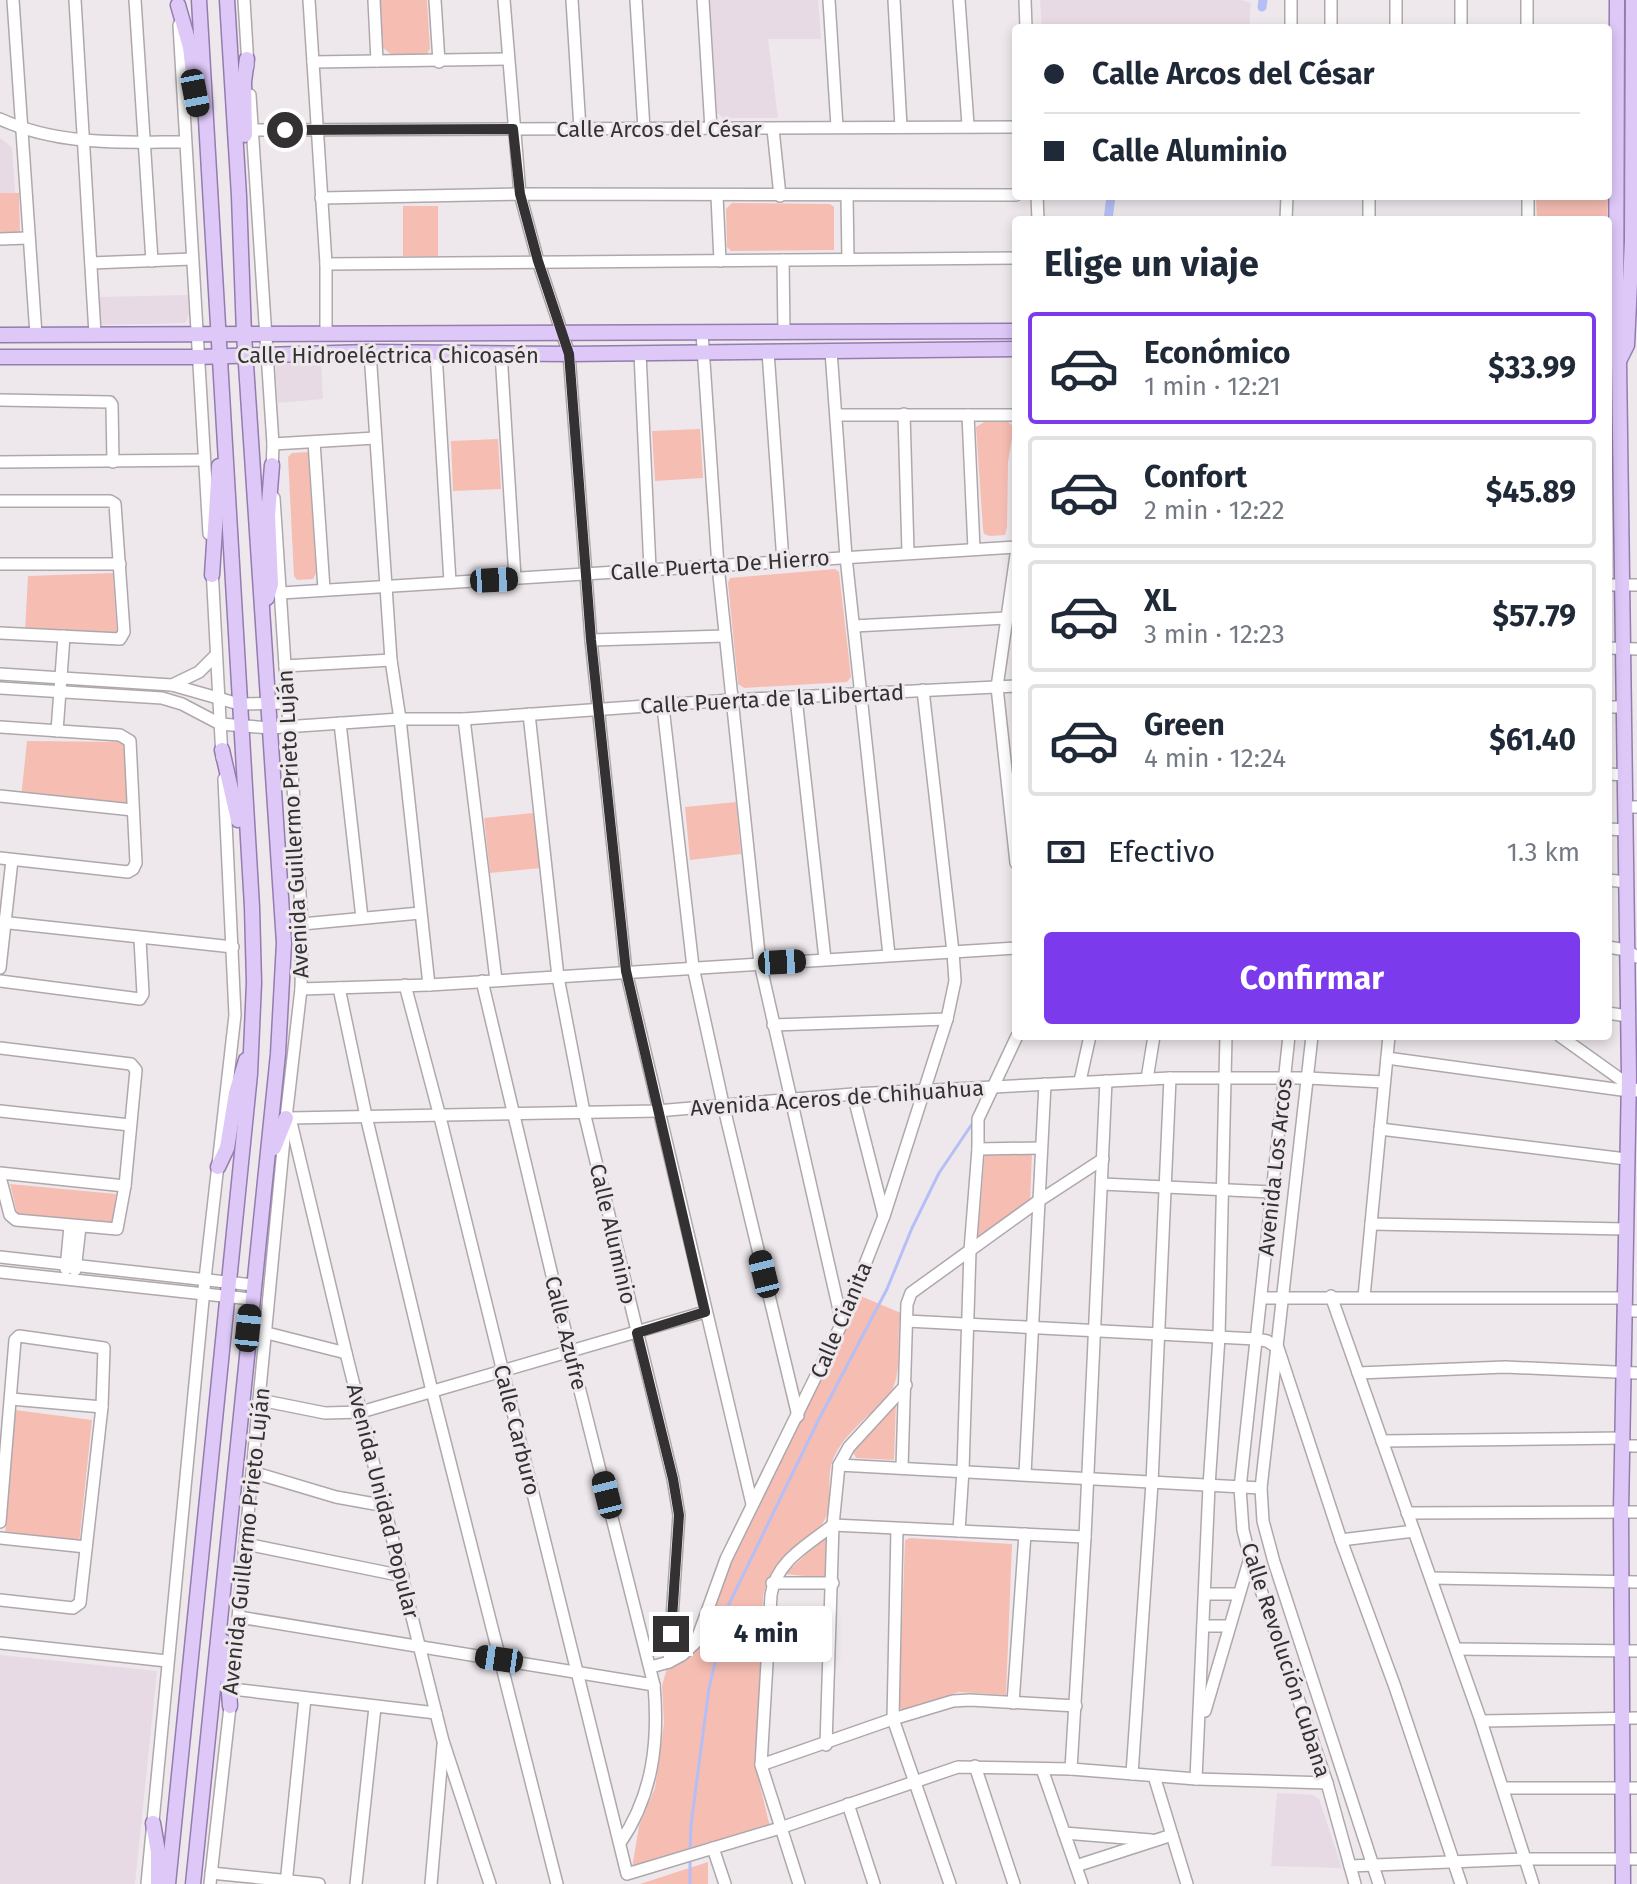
<!DOCTYPE html>
<html lang="es">
<meta charset="utf-8">
<style>
body{margin:0;font-family:"Fira Sans",sans-serif;background:#f2f2f3;color:#1f2937;height:100vh;display:flex;flex-direction:column;font-size:30px;white-space:nowrap}
*{box-sizing:border-box;margin:0}
p{font-size:26px;color:#747a83}
.icon{flex:none;width:44px;height:44px;fill:none;stroke:currentColor;stroke-width:2;stroke-linecap:round;stroke-linejoin:round}
.map{position:relative;flex:1;overflow:hidden}
.sheet{position:absolute;left:1012px;top:216px;width:600px;height:824px;display:flex;flex-direction:column;background:#fff;border-radius:8px;box-shadow:0 4px 12px #0003}
.sheet>*{flex:none}
.top-card{position:absolute;left:1012px;top:24px;width:600px;height:176px;border-radius:8px;box-shadow:0 4px 12px #0003;display:grid;align-content:center;height:176px;padding:0 32px;background:#fff}
.end{position:absolute;width:36px;height:36px;margin:-18px;border:10px solid #333132;background:#fff;box-shadow:0 0 0 4px #fff}
.from{border-radius:50%}
.bubble{position:absolute;height:56px;border-radius:8px;background:#fff;box-shadow:0 4px 12px #0003;font-size:26px;font-weight:700;line-height:56px;text-align:center}
.car{position:absolute;width:24px;height:48px;margin:-24px -12px;border-radius:10px;box-shadow:0 0 6px 2px #0007;background:linear-gradient(#222 24%,#8ab4d8 0 40%,#222 0 76%,#8ab4d8 0 86%,#222 0)}
.top-card b{display:flex;align-items:center;gap:28px;height:76px;font-size:30px}
.top-card b+b{border-top:2px solid #e0e1e3}
.top-card i{width:20px;height:20px;background:#1f2937}
ul{padding:0;list-style:none}
li{display:flex;align-items:center;gap:24px;height:112px;margin:0 16px 12px;padding:0 16px;border:4px solid #e0e1e3;border-radius:8px}
li div{flex:1}
li b{display:block;font-size:30px}
li em{font-style:normal;font-weight:700}
li.on{border-color:#7c3aed}
li>.icon{width:72px;height:72px;stroke-width:1.5}
h2{padding:0 32px;font-size:36px;line-height:96px}
.pay{display:flex;align-items:center;gap:20px;height:88px;padding:0 32px;font-size:30px}
.pay p{margin-inline-start:auto}
.cta{display:flex;gap:16px;margin-top:auto;padding:16px 32px}
.cta a{flex:1;height:92px;border-radius:8px;background:#7c3aed;color:#fff;font-size:32px;font-weight:700;line-height:92px;text-align:center}
.map>svg:first-child{display:block}
.built{fill:#e7dae4}
.green{fill:#f6bdb3}
.lines{fill:none;stroke-linecap:round;stroke-linejoin:round}
.stream{stroke:#b5bff5;stroke-width:3}
.canal{stroke:#b5bff5;stroke-width:9}
.minor-casing{stroke:#aea8ad;stroke-width:14}
.major-casing{stroke:#937cae;stroke-width:17}
.minor{stroke:#fff;stroke-width:11}
.major{stroke:#ddc8f7;stroke-width:14}
.route{stroke:#333132;stroke-width:10}
.labels{text-anchor:middle;dominant-baseline:central;stroke-width:6;stroke-linejoin:round;paint-order:stroke}
.street-label{font-size:22px;fill:#333132;stroke:#eee8ed}
</style>
<div class="map">
<svg width="1637" height="1884" viewBox="0 0 1637 1884">
<rect width="100%" height="100%" fill="#eee8ed"/>
<g class="built">
<polygon points="710,0 818,0 821,39 768,39 778,118 723,118 717,113"/>
<polygon points="1040,0 1241,0 1251,3 1249,28 1042,28"/>
<polygon points="0,138 12,147 15,193 0,193"/>
<polygon points="188,295 189,315 185,323 103,325 99,321 99,297"/>
<polygon points="321,361 323,399 278,403 275,363"/>
<polygon points="0,1655 157,1671 135,1884 0,1884"/>
<polygon points="1277,1793 1313,1795 1319,1799 1342,1868 1271,1866"/>
</g>
<g class="green">
<polygon points="380,0 427,0 430,49 426,55 391,54 383,48"/>
<polygon points="0,193 19,193 20,234 0,235"/>
<polygon points="1536,196 1608,196 1607,220 1537,220"/>
<polygon points="732,203 830,204 834,207 834,250 731,251 727,247 726,209"/>
<rect x="403" y="206" width="35" height="50"/>
<polygon points="986,421 1008,422 1014,427 1008,462 1007,527 1005,535 990,536 984,534 983,529 976,427"/>
<polygon points="700,429 703,478 655,481 652,431"/>
<polygon points="498,439 501,489 453,491 451,441"/>
<polygon points="308,452 316,573 313,579 297,580 294,576 288,457 292,453"/>
<polygon points="835,569 839,572 851,677 847,682 744,688 738,684 728,583 730,578"/>
<polygon points="113,573 117,636 25,632 28,576"/>
<polygon points="27,741 126,742 128,810 21,798"/>
<polygon points="736,802 741,854 690,860 685,807"/>
<polygon points="533,813 541,868 490,873 484,818"/>
<polygon points="985,1151 1032,1153 1030,1203 982,1238 978,1236"/>
<polygon points="10,1184 116,1194 113,1227 18,1217"/>
<path d="M858,1295L901,1313C895,1342 905,1374 887,1399C868,1416 837,1440 831,1466C827,1482 833,1507 824,1521C803,1555 775,1545 763,1597L756,1769L770,1827L632,1868L639,1826L655,1788L664,1723L662,1686L667,1668L693,1653L704,1634L722,1573Z"/>
<polygon points="896,1401 894,1460 856,1458 853,1452"/>
<polygon points="15,1410 92,1420 79,1544 5,1536"/>
<polygon points="828,1534 827,1576 823,1578 785,1574"/>
<polygon points="910,1538 1012,1544 1006,1695 959,1692 903,1710 899,1707 905,1540"/>
<polygon points="708,1862 708,1884 640,1884"/>
</g>
<g class="lines">
<g class="stream">
<polyline points="690,1852 691,1825 709,1688 729,1604 818,1421 887,1289 912,1228 939,1173 972,1124"/>
<polyline points="690,1860 690,1884"/>
</g>
<g class="canal">
<polyline points="1262,7 1263,0"/>
<polyline points="1108,220 1111,196"/>
</g>
<defs>
<g id="minor">
<polyline points="13,0 36,335"/>
<polyline points="75,0 95,334"/>
<polyline points="135,0 152,261"/>
<polyline points="244,0 248,66"/>
<polyline points="309,0 326,264 326,334"/>
<polyline points="374,0 377,61"/>
<polyline points="435,0 439,62"/>
<polyline points="504,0 520,194 538,261 569,354 591,640 626,971 752,1504"/>
<polyline points="572,0 580,129"/>
<polyline points="636,0 644,129"/>
<polyline points="703,0 711,129"/>
<polyline points="829,0 837,127"/>
<polyline points="894,0 901,127"/>
<polyline points="959,0 968,125"/>
<polyline points="1025,0 1026,28"/>
<polyline points="1331,0 1331,28"/>
<polyline points="1396,0 1396,28"/>
<polyline points="1461,0 1461,28"/>
<polyline points="1527,0 1527,28"/>
<polyline points="179,25 209,534"/>
<polyline points="1291,28 1291,0"/>
<polyline points="313,62 508,59"/>
<polyline points="250,95 273,444 272,473"/>
<path d="M0,119C59,146 122,142 185,142"/>
<polyline points="773,129 780,196"/>
<polyline points="253,130 1016,127"/>
<polyline points="717,196 720,261"/>
<polyline points="847,196 848,259"/>
<polyline points="1037,196 1038,220"/>
<polyline points="1369,196 1369,220"/>
<polyline points="1528,196 1528,220"/>
<polyline points="321,198 520,194 1016,195"/>
<polyline points="1286,220 1287,196"/>
<polyline points="0,239 28,238"/>
<polyline points="783,260 784,333"/>
<polyline points="91,263 192,259"/>
<polyline points="326,264 1016,258"/>
<polyline points="702,333 718,566 760,963 842,1323"/>
<polyline points="831,351 846,557 889,955"/>
<polyline points="370,352 391,660 400,719 429,985"/>
<polyline points="768,352 783,561"/>
<polyline points="436,353 450,582"/>
<polyline points="501,353 515,578"/>
<polyline points="640,353 650,569"/>
<polyline points="0,400 110,402 112,405 113,462"/>
<polyline points="904,414 908,552"/>
<polyline points="838,415 1016,415"/>
<polyline points="968,415 974,549"/>
<polyline points="314,442 324,589"/>
<polyline points="273,444 375,438"/>
<polyline points="0,462 204,460"/>
<polyline points="0,501 110,501 115,504 124,632 120,639 0,633"/>
<polyline points="1016,555 997,687 1016,863"/>
<polyline points="0,564 120,564"/>
<polyline points="212,568 222,758"/>
<polyline points="1608,585 1637,585"/>
<polyline points="281,593 1016,547"/>
<polyline points="854,626 1006,618"/>
<polyline points="591,640 725,636"/>
<polyline points="1608,648 1637,649"/>
<polyline points="285,666 391,660"/>
<polyline points="0,674 172,685 239,704 287,703"/>
<polyline points="172,685 199,672 216,655"/>
<polyline points="0,688 162,698 182,704 220,724 270,728 400,719 464,719 731,700 1016,686"/>
<polyline points="796,698 825,959"/>
<polyline points="663,707 693,967 723,1104 798,1416"/>
<polyline points="1608,707 1622,707"/>
<polyline points="529,714 558,977 584,1112 673,1479 679,1515 669,1662 651,1667"/>
<polyline points="464,719 496,980"/>
<polyline points="340,723 362,918"/>
<polyline points="0,727 120,735 130,741 136,863 133,869 128,872 0,858"/>
<polyline points="57,731 64,636"/>
<polyline points="1608,774 1625,775"/>
<polyline points="0,796 133,810"/>
<polyline points="1625,807 1637,807"/>
<polyline points="1608,829 1625,830"/>
<polyline points="1608,880 1626,882"/>
<polyline points="0,922 233,947"/>
<polyline points="302,924 420,913"/>
<polyline points="1608,947 1626,950 1637,957"/>
<polyline points="0,968 12,860"/>
<polyline points="0,981 140,999 143,994 140,939"/>
<path d="M482,981L570,1351L654,1685C659,1742 653,1795 620,1843"/>
<polyline points="405,985 439,1113 627,1874 780,1828 958,1767 1071,1769 1196,1779 1327,1783"/>
<polyline points="339,988 366,1116 432,1391 557,1884"/>
<polyline points="301,989 429,985 1016,948"/>
<polyline points="1608,1013 1627,1016"/>
<polyline points="773,1025 947,1019"/>
<polyline points="1289,1036 1240,1488 1243,1530 1250,1558 1327,1783 1355,1884"/>
<polyline points="1560,1036 1637,1091"/>
<polyline points="0,1048 131,1064 136,1070 125,1186 117,1229 16,1220 10,1215 0,1177"/>
<polyline points="1387,1058 1629,1091"/>
<polyline points="1147,1079 1154,1036"/>
<polyline points="1080,1081 1090,1036"/>
<polyline points="853,1094 884,1216"/>
<polyline points="0,1111 130,1125"/>
<polyline points="287,1118 290,1118 346,1353 443,1741 490,1884"/>
<polyline points="290,1118 657,1111 853,1094 1170,1078 1308,1078 1383,1082"/>
<polyline points="1380,1129 1626,1159"/>
<polyline points="978,1149 1040,1148"/>
<polyline points="0,1173 125,1186"/>
<polyline points="1102,1184 1272,1192"/>
<polyline points="1371,1224 1625,1229"/>
<polyline points="0,1257 253,1285"/>
<polyline points="66,1269 70,1226"/>
<polyline points="75,1270 80,1227"/>
<polyline points="0,1272 251,1299"/>
<polyline points="1331,1296 1481,1721 1533,1884"/>
<polyline points="1364,1297 1389,1036"/>
<polyline points="1261,1298 1624,1298"/>
<polyline points="1624,1311 1637,1311"/>
<polyline points="907,1321 1256,1339 1267,1341 1278,1348 1341,1540 1395,1687 1461,1884"/>
<polyline points="267,1333 346,1353"/>
<polyline points="1358,1373 1505,1367 1637,1373"/>
<polyline points="11,1399 102,1407"/>
<polyline points="260,1400 325,1413 361,1412 705,1312"/>
<polyline points="1382,1441 1623,1438"/>
<polyline points="1622,1446 1637,1446"/>
<polyline points="839,1465 1261,1488 1312,1036"/>
<polyline points="902,1467 907,1304 911,1293 1037,1202 1103,1159"/>
<polyline points="252,1472 336,1497 386,1506"/>
<polyline points="1025,1474 1045,1084"/>
<polyline points="1261,1488 1263,1521 1274,1562 1379,1884"/>
<polyline points="1407,1513 1637,1512"/>
<polyline points="0,1522 15,1340 19,1336 104,1348 102,1407 80,1603 73,1608 0,1600"/>
<polyline points="897,1529 893,1719 950,1884"/>
<polyline points="959,1531 963,1470 970,1251 978,1149 978,1119 1017,1036"/>
<polyline points="0,1538 86,1547"/>
<polyline points="1341,1540 1414,1531"/>
<polyline points="246,1544 403,1576"/>
<polyline points="1431,1578 1637,1582"/>
<polyline points="772,1583 833,1583"/>
<polyline points="1205,1594 1238,1594"/>
<polyline points="239,1617 654,1685"/>
<polyline points="1203,1626 1229,1626"/>
<polyline points="0,1643 167,1661"/>
<polyline points="1456,1649 1637,1651"/>
<polyline points="669,1662 682,1655 696,1642 726,1559 842,1323 884,1216 947,1019 955,981 953,952 923,690"/>
<polyline points="232,1681 286,1118 301,989 302,924 274,498"/>
<polyline points="232,1689 436,1713"/>
<polyline points="1013,1703 1025,1534"/>
<polyline points="1205,1711 1250,1558"/>
<polyline points="1481,1721 1637,1718"/>
<polyline points="826,1745 833,1525 839,1465 849,1447 906,1385"/>
<polyline points="761,1765 893,1719 953,1701 970,1700 1076,1706"/>
<polyline points="975,1766 1014,1884"/>
<polyline points="1042,1769 1082,1884"/>
<polyline points="1071,1769 1085,1537 1106,1081"/>
<polyline points="1132,1774 1152,1483 1170,1078"/>
<polyline points="1154,1776 1187,1884"/>
<polyline points="1196,1779 1209,1486 1219,1337 1226,1036"/>
<polyline points="1503,1788 1637,1788"/>
<polyline points="848,1804 874,1884"/>
<polyline points="1064,1833 1151,1840"/>
<polyline points="713,1848 725,1884"/>
<polyline points="1076,1866 1172,1835"/>
<polyline points="1350,1866 1524,1859 1637,1859"/>
<polyline points="211,1873 319,1884"/>
<polyline points="147,1884 205,1279 235,1015 224,779"/>
<polyline points="210,1884 231,1698"/>
<polyline points="286,1884 305,1698"/>
<polyline points="356,1884 375,1707"/>
<polyline points="431,1884 443,1745"/>
<path d="M799,1884L761,1765L771,1595C776,1561 808,1545 833,1525L1085,1537"/>
</g>
<g id="major">
<polyline points="1617,0 1616,344 1619,362 1629,1076 1621,1511 1623,1884"/>
<polyline points="178,5 190,47 195,91"/>
<polyline points="245,135 244,82 247,59"/>
<polyline points="0,335 1016,331"/>
<polyline points="0,357 198,357 370,352 569,354 1016,349"/>
<polyline points="1619,361 1627,345 1632,241 1633,0"/>
<polyline points="212,575 219,466"/>
<polyline points="267,598 271,584 268,516 272,465"/>
<polyline points="222,750 238,820"/>
<polyline points="274,1148 286,1118"/>
<polyline points="218,1167 227,1148 236,1093 246,1060"/>
<polyline points="225,1642 230,1706"/>
<polyline points="153,1823 158,1852 158,1884"/>
<polyline points="168,1884 250,1074 254,983 252,907 199,0"/>
<polyline points="193,1884 278,1054 284,943 244,334 239,196 227,0"/>
</g>
</defs>
<use href="#minor" class="minor-casing"/>
<use href="#major" class="major-casing"/>
<use href="#minor" class="minor"/>
<use href="#major" class="major"/>
</g>
<g class="lines">
<polyline class="route" points="285,130 513,129 520,194 538,261 569,354 591,640 626,971 705,1312 637,1333 673,1479 679,1515 671,1634"/>
</g>
<g class="labels">
<g class="street-label">
<text x="659" y="129">Calle Arcos del César</text>
<text x="388" y="355">Calle Hidroeléctrica Chicoasén</text>
<text transform="translate(720 565) rotate(-4)">Calle Puerta De Hierro</text>
<text transform="translate(772 699) rotate(-3)">Calle Puerta de la Libertad</text>
<text transform="translate(293 824) rotate(-93)">Avenida Guillermo Prieto Luján</text>
<text transform="translate(837 1098) rotate(-4)">Avenida Aceros de Chihuahua</text>
<text transform="translate(1275 1167) rotate(-84)">Avenida Los Arcos</text>
<text transform="translate(613 1234) rotate(77)">Calle Aluminio</text>
<text transform="translate(841 1320) rotate(-67)">Calle Cianita</text>
<text transform="translate(566 1333) rotate(76)">Calle Azufre</text>
<text transform="translate(517 1430) rotate(76)">Calle Carburo</text>
<text transform="translate(383 1501) rotate(76)">Avenida Unidad Popular</text>
<text transform="translate(246 1541) rotate(-84)">Avenida Guillermo Prieto Luján</text>
<text transform="translate(1286 1660) rotate(72)">Calle Revolución Cubana</text>
</g>
</g>
</svg>
<i class="end from" style="left:285px;top:130px"></i>
<i class="end" style="left:671px;top:1634px"></i>
<div class="bubble" style="left:700px;top:1606px;width:132px">4 min</div>
<i class="car" style="left:195px;top:93px;rotate:169deg"></i>
<i class="car" style="left:494px;top:580px;rotate:87deg"></i>
<i class="car" style="left:782px;top:962px;rotate:87deg"></i>
<i class="car" style="left:764px;top:1274px;rotate:346deg"></i>
<i class="car" style="left:248px;top:1328px;rotate:6deg"></i>
<i class="car" style="left:607px;top:1495px;rotate:346deg"></i>
<i class="car" style="left:499px;top:1659px;rotate:278deg"></i>
<div class="top-card">
<b><i class="from"></i>Calle Arcos del César</b>
<b><i></i>Calle Aluminio</b>
</div>
<section class="sheet">
<h2>Elige un viaje</h2>
<ul>
<li class="on"><svg class="icon" aria-label="car" viewBox="0 0 24 24"><path d="M5 17H2v-5l4-1 3-4h7l3 4 3 1v5h-3M9 17h6M6 11h13"/><circle cx="7" cy="17" r="2"/><circle cx="17" cy="17" r="2"/></svg><div><b>Económico</b><p>1 min · 12:21</p></div><em>$33.99</em></li>
<li><svg class="icon" aria-label="car" viewBox="0 0 24 24"><path d="M5 17H2v-5l4-1 3-4h7l3 4 3 1v5h-3M9 17h6M6 11h13"/><circle cx="7" cy="17" r="2"/><circle cx="17" cy="17" r="2"/></svg><div><b>Confort</b><p>2 min · 12:22</p></div><em>$45.89</em></li>
<li><svg class="icon" aria-label="car" viewBox="0 0 24 24"><path d="M5 17H2v-5l4-1 3-4h7l3 4 3 1v5h-3M9 17h6M6 11h13"/><circle cx="7" cy="17" r="2"/><circle cx="17" cy="17" r="2"/></svg><div><b>XL</b><p>3 min · 12:23</p></div><em>$57.79</em></li>
<li><svg class="icon" aria-label="car" viewBox="0 0 24 24"><path d="M5 17H2v-5l4-1 3-4h7l3 4 3 1v5h-3M9 17h6M6 11h13"/><circle cx="7" cy="17" r="2"/><circle cx="17" cy="17" r="2"/></svg><div><b>Green</b><p>4 min · 12:24</p></div><em>$61.40</em></li>
</ul>
<div class="pay"><svg class="icon" aria-label="cash" viewBox="0 0 24 24"><path d="M3 7h18v10H3z"/><circle cx="12" cy="12" r="2"/></svg>Efectivo<p>1.3 km</p></div>
<div class="cta"><a>Confirmar</a></div>
</section>
</div>
